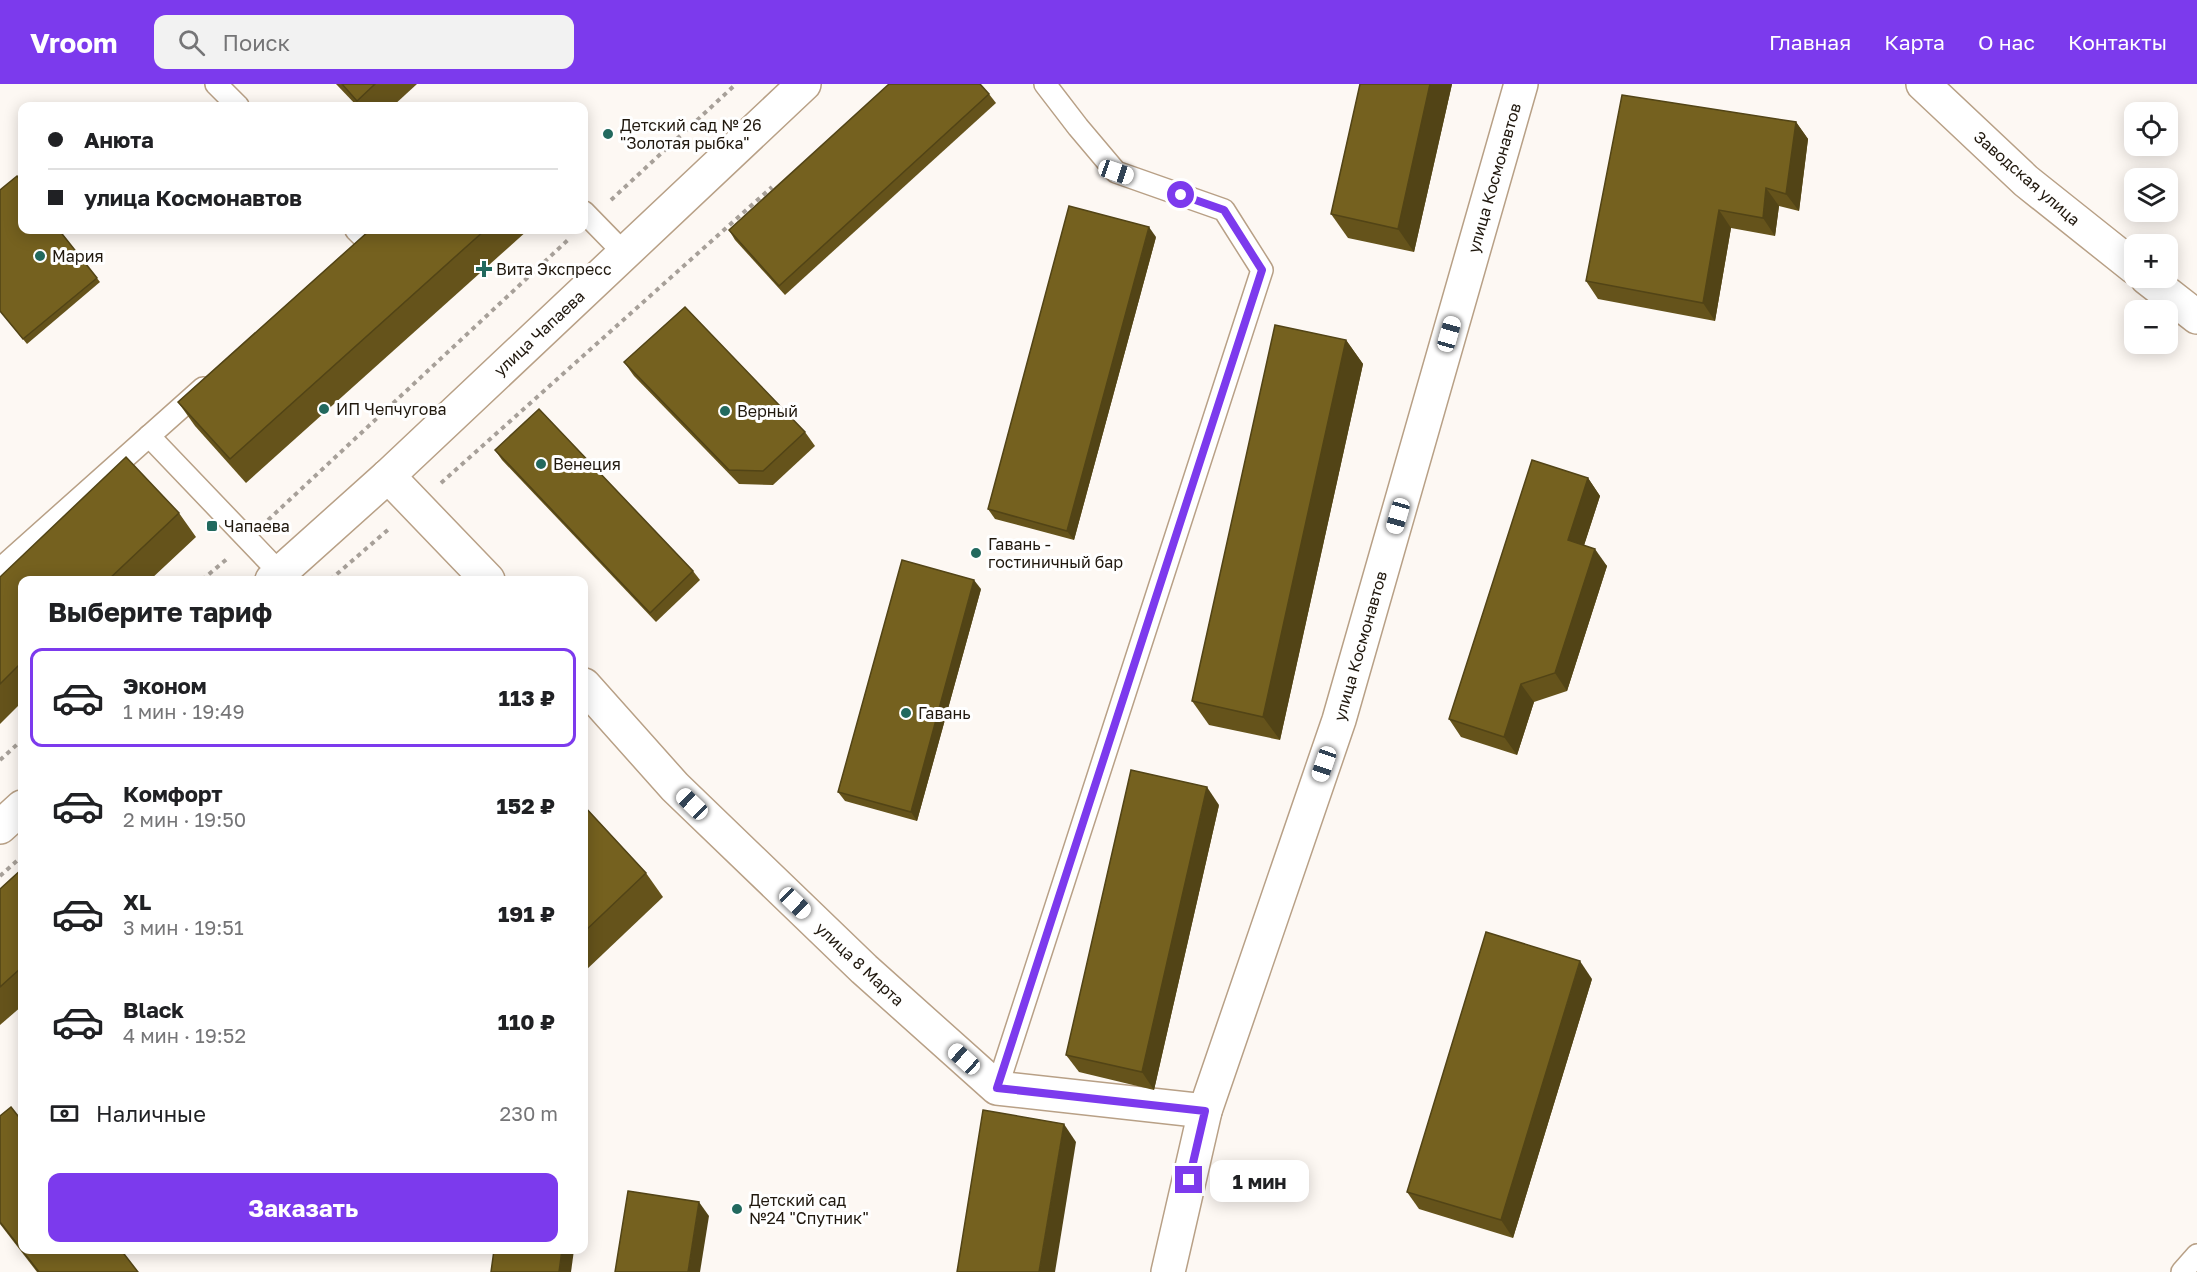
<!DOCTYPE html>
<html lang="ru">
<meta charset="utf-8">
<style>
body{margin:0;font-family:"Golos Text",sans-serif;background:#f2f2f2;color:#202124;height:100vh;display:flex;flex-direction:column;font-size:22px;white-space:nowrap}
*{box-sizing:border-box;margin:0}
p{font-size:20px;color:#757577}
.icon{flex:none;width:33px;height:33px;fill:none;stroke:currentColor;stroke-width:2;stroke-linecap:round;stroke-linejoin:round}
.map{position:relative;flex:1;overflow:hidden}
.side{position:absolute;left:18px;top:492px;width:570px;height:678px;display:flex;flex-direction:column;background:#fff;border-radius:12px;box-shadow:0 3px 15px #0003}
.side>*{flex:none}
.top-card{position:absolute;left:18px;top:18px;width:570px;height:132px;border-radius:12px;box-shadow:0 3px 15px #0003;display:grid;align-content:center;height:132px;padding:0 30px;background:#fff}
.controls{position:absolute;left:2124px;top:18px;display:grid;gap:12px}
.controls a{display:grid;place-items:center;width:54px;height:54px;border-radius:12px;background:#fff;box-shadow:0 3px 15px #0003;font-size:30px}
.end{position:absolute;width:27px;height:27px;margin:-14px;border:8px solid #7c3aed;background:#fff;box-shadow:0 0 0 3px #fff}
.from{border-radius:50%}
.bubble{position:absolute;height:42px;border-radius:12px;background:#fff;box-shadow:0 3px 15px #0003;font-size:20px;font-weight:700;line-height:42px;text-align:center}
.car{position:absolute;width:18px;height:36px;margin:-18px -9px;border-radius:8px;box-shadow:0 0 4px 2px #0007;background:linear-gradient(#fff 24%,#345 0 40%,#fff 0 76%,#345 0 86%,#fff 0)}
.top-card b{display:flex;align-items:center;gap:21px;height:57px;font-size:22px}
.top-card b+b{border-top:2px solid #e0e0e0}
.top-card i{width:15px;height:15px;background:#202124}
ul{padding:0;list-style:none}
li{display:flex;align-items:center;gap:18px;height:99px;margin:0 12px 9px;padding:0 18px;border:3px solid transparent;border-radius:12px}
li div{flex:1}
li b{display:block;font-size:22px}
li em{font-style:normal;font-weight:700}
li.current{border-color:#7c3aed}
li>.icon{width:54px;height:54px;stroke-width:1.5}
h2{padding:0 30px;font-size:27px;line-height:72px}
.pay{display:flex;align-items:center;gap:15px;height:66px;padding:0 30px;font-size:22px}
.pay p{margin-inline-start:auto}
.action{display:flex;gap:12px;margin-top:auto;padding:12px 30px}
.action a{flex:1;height:69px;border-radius:12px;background:#7c3aed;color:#fff;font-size:24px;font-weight:700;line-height:69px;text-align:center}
header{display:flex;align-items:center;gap:36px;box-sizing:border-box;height:84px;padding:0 30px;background:#7c3aed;color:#fff}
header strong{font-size:28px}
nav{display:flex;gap:33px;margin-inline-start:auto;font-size:21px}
.search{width:420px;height:54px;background:#f2f2f2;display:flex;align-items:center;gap:15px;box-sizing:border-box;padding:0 21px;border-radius:12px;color:#757577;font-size:22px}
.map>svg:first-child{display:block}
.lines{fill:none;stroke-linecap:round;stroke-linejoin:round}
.lane-casing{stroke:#b8a086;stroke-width:24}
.street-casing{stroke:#b8a086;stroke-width:36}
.secondary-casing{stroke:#b8a086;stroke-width:36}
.path{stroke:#a7a099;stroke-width:4;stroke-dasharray:4.5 4.5;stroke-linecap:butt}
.lane{stroke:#fff;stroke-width:21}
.street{stroke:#fff;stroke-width:33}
.secondary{stroke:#fff;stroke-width:33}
.wall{fill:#65531b}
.shaded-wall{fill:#524416}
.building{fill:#75611f;stroke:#524416;stroke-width:1.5}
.route{stroke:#7c3aed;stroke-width:8}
.poi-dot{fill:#22695e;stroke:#fff;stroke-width:2}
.labels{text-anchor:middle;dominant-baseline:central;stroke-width:6;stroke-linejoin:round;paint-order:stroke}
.poi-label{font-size:16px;fill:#20180e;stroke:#fff;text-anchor:start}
.street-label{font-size:16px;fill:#20180e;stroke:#fff}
</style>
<header>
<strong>Vroom</strong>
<div class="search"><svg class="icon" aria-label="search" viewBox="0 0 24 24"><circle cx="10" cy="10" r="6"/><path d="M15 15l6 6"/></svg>Поиск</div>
<nav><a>Главная</a><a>Карта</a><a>О нас</a><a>Контакты</a></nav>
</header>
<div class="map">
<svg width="2197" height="1188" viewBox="0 0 2197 1188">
<rect width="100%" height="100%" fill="#fdf8f3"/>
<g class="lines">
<defs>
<g id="lane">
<polyline points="216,0 238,22"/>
<polyline points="584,128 624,169"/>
<polyline points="356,146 367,157"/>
<polyline points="149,352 280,489"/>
<polyline points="0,485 203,304"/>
<polyline points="997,1004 1262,186 1224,126 1116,88 1078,43 1045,0"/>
<polyline points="2182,1188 2197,1171"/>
</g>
<g id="street">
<polyline points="388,392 488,496"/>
<polyline points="584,601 675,703 864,885 997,1004 1205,1027"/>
<polyline points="1168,1188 1205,1027 1339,636 1521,0"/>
</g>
<g id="secondary">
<polyline points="1923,0 2026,97 2134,183"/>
<polyline points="2147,194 2197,233"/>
<polyline points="272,496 388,392 804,0"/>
<polyline points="0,743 22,723"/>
</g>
</defs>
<use href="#lane" class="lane-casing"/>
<use href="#street" class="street-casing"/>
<use href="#secondary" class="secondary-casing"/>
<g class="path">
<polyline points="611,116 736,0"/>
<polyline points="441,399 772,103"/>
<polyline points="268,436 570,154"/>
<polyline points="202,496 228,474"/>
<polyline points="330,496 390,444"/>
<polyline points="0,676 22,656"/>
<polyline points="0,792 20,774"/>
</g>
<use href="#lane" class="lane"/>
<use href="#street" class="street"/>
<use href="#secondary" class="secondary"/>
</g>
<g class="wall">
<polygon points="336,0 417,0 393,22 357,22"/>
<polygon points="1360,0 1452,0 1414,168 1348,154 1331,130"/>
<polygon points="989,10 996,19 785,211 735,156 729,146"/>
<polygon points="1796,38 1808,55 1799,127 1779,122 1775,152 1731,144 1715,237 1598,215 1586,197"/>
<polygon points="59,146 100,198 27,260 0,227"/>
<polygon points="370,146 528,146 246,399 195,342 178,318"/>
<polygon points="1156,153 1074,456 995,435 988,425"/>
<polygon points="1346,256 1363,280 1280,656 1209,641 1192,617"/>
<polygon points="624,278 805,348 815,362 773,401 739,400 634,292"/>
<polygon points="495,366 693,487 700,496 656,538 502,376"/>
<polygon points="1588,394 1600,412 1584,461 1607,482 1567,607 1534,618 1517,671 1461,653 1449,635"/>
<polygon points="179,429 196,453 150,496 22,496 22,618 0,640 0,493"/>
<polygon points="981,505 917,737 845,717 838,708"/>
<polygon points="1219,721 1154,1006 1079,988 1066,971"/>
<polygon points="584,722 646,789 663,813 584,888"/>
<polygon points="22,785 22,922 0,941 0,805"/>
<polygon points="1592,895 1513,1154 1419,1125 1407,1108"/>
<polygon points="0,1032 138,1188 37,1188 0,1140"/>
</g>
<g class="shaded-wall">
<polygon points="1430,0 1452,0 1414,168 1398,145"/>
<polygon points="1796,38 1808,55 1799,127 1786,110"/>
<polygon points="1766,104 1779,122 1775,152 1763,134"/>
<polygon points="1719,126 1731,144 1715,237 1703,219"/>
<polygon points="1149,143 1156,153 1074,456 1067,447"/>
<polygon points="1346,256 1363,280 1280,656 1263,633"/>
<polygon points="1588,394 1600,412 1580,474 1568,456"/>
<polygon points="1595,465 1607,482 1567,607 1555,589"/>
<polygon points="974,496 981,505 917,737 911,728"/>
<polygon points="1521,600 1534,618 1517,671 1504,653"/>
<polygon points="1207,703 1219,721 1154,1006 1142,988"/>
<polygon points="1580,877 1592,895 1513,1154 1501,1136"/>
<polygon points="1064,1040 1076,1058 1055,1188 1039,1188"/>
<polygon points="699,1118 709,1132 700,1188 688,1188"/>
<polygon points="562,1166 574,1166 571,1188 559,1188"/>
</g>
<g class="building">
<polygon points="342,0 375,0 357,17"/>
<polygon points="889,0 980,0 989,10 779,202 729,146"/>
<polygon points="1360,0 1430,0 1398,145 1331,130"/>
<polygon points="1622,11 1796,38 1786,110 1766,104 1763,134 1719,126 1703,219 1586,197"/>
<polygon points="17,92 22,99 22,146 59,146 97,194 23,255 0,227 0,106"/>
<polygon points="1069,122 1149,143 1067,447 988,425"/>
<polygon points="370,146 485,146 230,375 178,318"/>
<polygon points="685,223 805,348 763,387 729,386 624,278"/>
<polygon points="1275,241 1346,256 1263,633 1192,617"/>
<polygon points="539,325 693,487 650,529 495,366"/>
<polygon points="126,373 179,429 108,496 22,496 22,578 0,600 0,493"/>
<polygon points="1532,376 1588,394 1568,456 1595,465 1555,589 1521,600 1504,653 1449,635"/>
<polygon points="902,476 974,496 911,728 838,708"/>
<polygon points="1131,686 1207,703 1142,988 1066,971"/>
<polygon points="584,722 646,789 584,848"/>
<polygon points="22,785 22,883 0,903 0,805"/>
<polygon points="1486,848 1580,877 1501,1136 1407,1108"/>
<polygon points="11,1023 22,1037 22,1166 121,1166 138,1188 39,1188 0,1138 0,1032"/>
<polygon points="983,1026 1064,1040 1039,1188 957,1188"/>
<polygon points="628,1107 699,1118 688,1188 615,1188"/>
<polygon points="494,1166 562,1166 559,1188 491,1188"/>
</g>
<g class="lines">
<polyline class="route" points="1181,111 1224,126 1262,186 997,1004 1205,1027 1189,1096"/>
</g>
<g class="poi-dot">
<circle cx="608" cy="50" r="6"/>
<circle cx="40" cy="172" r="6"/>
<path d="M481 176h6v6h6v6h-6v6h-6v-6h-6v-6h6z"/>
<circle cx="324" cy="325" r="6"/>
<circle cx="725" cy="327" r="6"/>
<circle cx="541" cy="380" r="6"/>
<rect x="206" y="436" width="12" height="12" rx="3"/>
<circle cx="976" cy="469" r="6"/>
<circle cx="906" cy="629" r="6"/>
<circle cx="737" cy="1125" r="6"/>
</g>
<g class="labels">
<g class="poi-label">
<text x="620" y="41">Детский сад № 26<tspan x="620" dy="18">"Золотая рыбка"</tspan></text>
<text x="52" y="172">Мария</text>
<text x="496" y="185">Вита Экспресс</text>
<text x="336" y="325">ИП Чепчугова</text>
<text x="737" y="327">Верный</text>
<text x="553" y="380">Венеция</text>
<text x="224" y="442">Чапаева</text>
<text x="988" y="460">Гавань -<tspan x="988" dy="18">гостиничный бар</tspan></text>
<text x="918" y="629">Гавань</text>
<text x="749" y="1116">Детский сад<tspan x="749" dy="18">№24 "Спутник"</tspan></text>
</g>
<g class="street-label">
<text transform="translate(1494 94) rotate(-74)">улица Космонавтов</text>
<text transform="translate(2027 94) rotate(41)">Заводская улица</text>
<text transform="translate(539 249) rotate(-43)">улица Чапаева</text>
<text transform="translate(1360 562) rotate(-74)">улица Космонавтов</text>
<text transform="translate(860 880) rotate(43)">улица 8 Марта</text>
</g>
</g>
</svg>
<div class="controls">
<a><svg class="icon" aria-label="locate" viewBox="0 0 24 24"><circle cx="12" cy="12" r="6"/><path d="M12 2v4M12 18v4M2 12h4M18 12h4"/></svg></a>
<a><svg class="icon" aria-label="layers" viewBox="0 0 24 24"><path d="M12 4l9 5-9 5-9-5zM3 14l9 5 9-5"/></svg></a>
<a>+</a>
<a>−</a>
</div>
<i class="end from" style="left:1181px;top:111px"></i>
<i class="end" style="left:1189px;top:1096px"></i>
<div class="bubble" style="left:1210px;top:1076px;width:99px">1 мин</div>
<i class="car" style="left:1116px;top:88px;rotate:109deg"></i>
<i class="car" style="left:1449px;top:250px;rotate:16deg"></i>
<i class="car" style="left:1398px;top:432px;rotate:196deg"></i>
<i class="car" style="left:1324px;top:680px;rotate:199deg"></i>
<i class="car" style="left:692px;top:720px;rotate:314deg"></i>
<i class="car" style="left:795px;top:819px;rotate:134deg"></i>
<i class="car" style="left:964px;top:975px;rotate:312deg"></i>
<div class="top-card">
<b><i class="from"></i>Анюта</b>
<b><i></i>улица Космонавтов</b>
</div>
<section class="side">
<h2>Выберите тариф</h2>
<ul>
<li class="current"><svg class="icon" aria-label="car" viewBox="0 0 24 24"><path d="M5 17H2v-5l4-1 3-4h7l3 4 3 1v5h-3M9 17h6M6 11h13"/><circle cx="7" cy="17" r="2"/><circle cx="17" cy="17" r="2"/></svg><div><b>Эконом</b><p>1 мин · 19:49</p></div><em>113 ₽</em></li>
<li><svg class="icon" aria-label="car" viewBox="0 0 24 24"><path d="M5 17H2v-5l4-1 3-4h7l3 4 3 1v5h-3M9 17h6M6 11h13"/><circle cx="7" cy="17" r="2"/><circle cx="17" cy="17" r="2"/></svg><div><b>Комфорт</b><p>2 мин · 19:50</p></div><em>152 ₽</em></li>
<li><svg class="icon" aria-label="car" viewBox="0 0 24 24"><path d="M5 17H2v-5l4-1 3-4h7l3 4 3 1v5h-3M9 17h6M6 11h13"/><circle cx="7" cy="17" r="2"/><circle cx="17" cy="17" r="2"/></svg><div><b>XL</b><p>3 мин · 19:51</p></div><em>191 ₽</em></li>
<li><svg class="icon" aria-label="car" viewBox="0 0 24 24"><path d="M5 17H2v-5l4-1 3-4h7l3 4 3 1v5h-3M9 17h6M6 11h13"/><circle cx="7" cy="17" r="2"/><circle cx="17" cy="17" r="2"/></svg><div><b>Black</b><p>4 мин · 19:52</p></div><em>110 ₽</em></li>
</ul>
<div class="pay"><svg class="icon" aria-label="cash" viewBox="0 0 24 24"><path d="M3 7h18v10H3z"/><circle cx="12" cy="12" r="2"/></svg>Наличные<p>230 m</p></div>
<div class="action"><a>Заказать</a></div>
</section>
</div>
